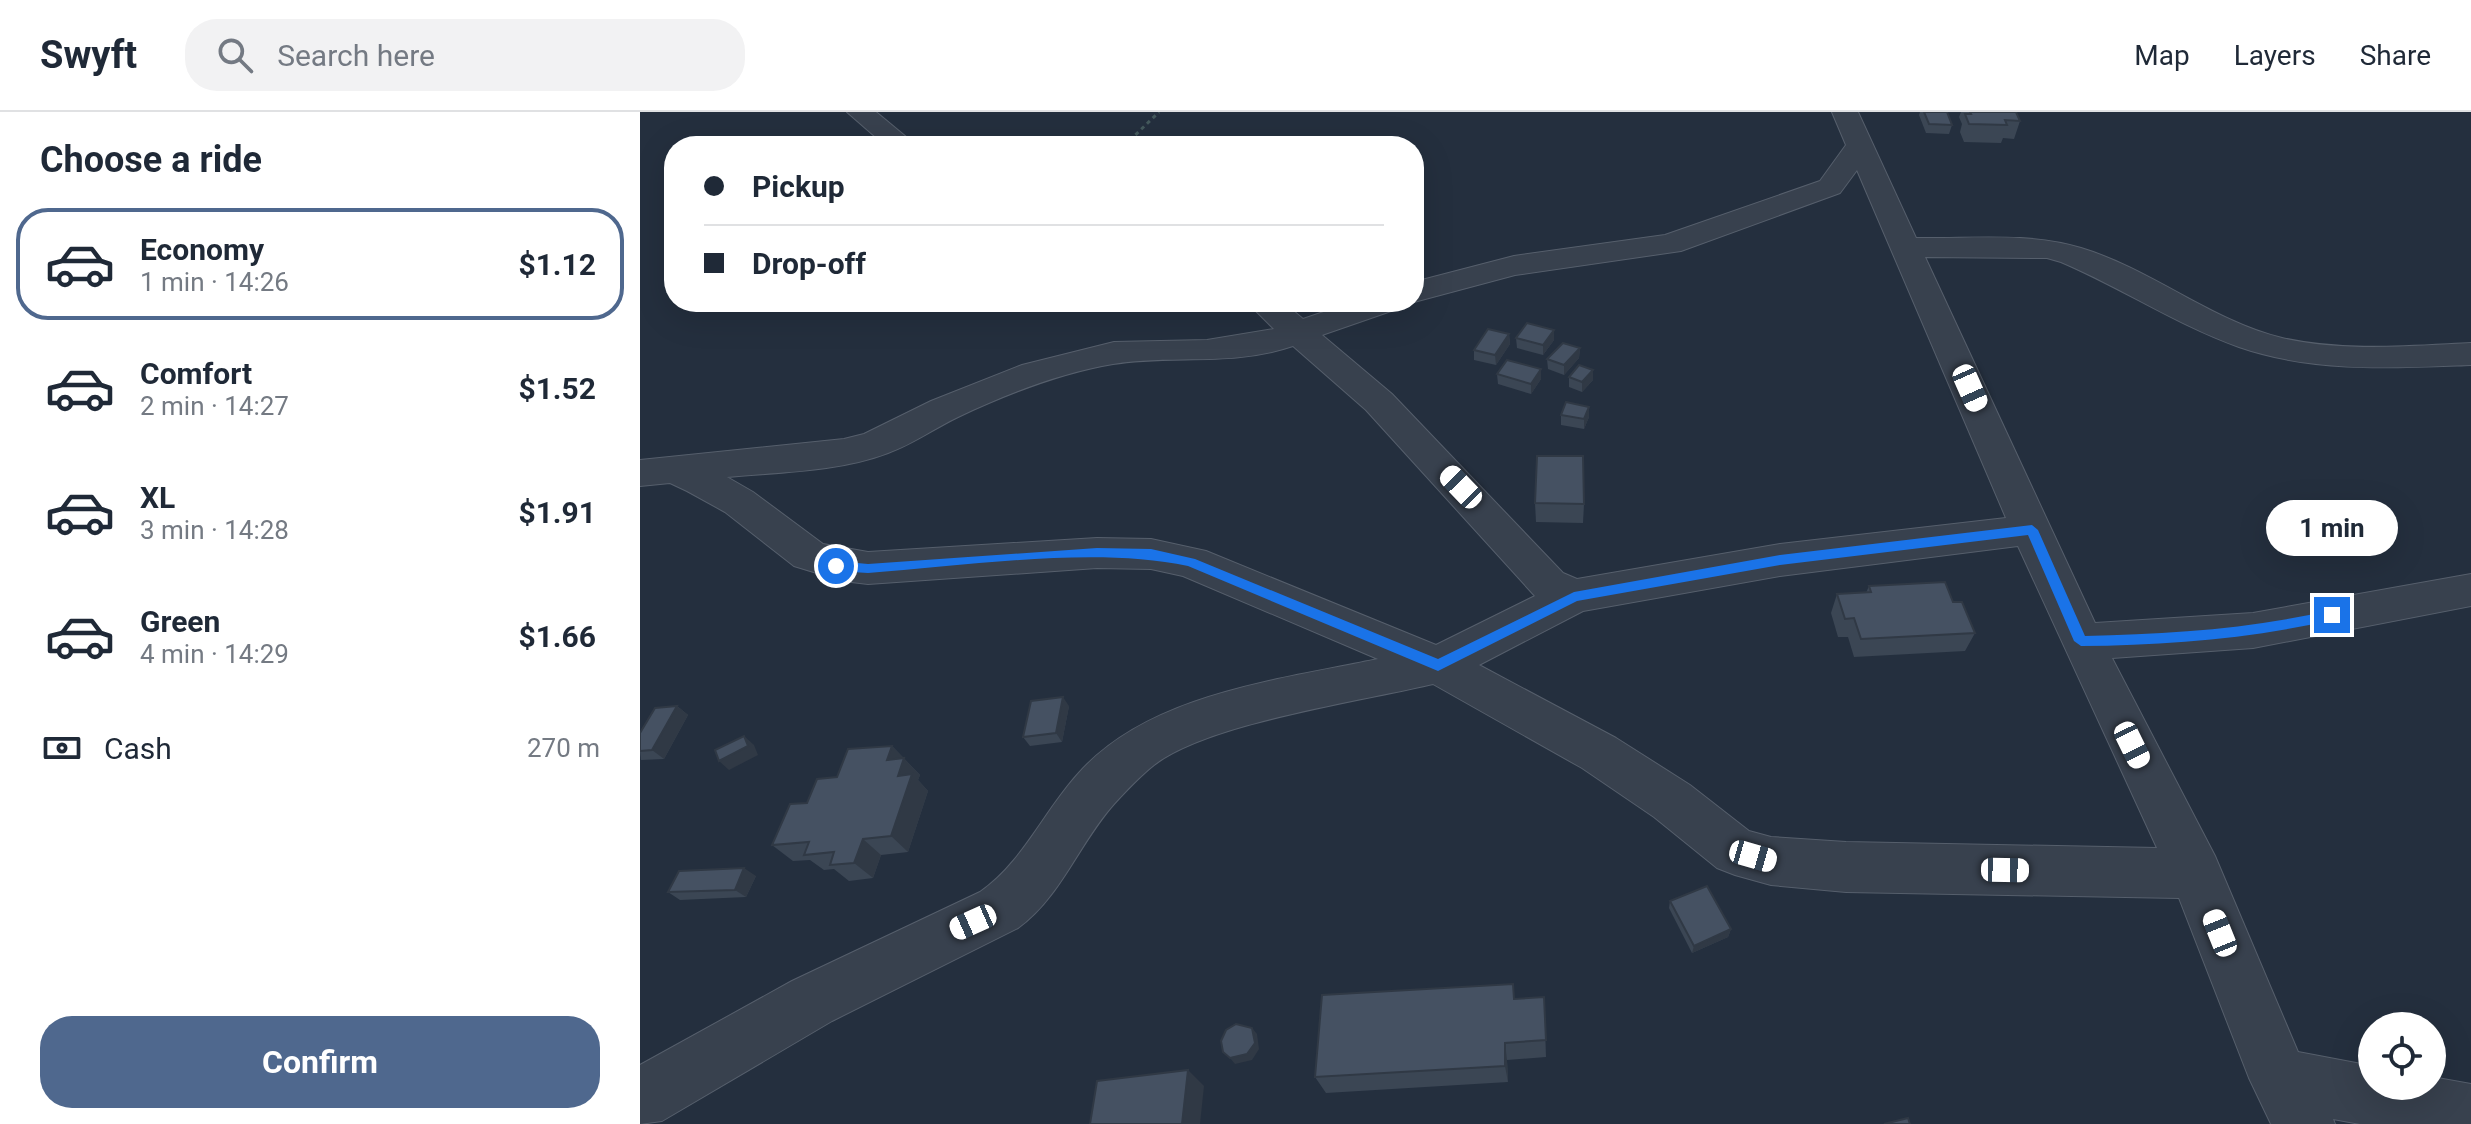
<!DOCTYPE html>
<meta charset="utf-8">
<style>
body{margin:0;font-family:Roboto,sans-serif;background:#f2f2f3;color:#1f2937;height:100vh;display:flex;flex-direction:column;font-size:30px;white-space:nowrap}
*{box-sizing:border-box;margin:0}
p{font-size:26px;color:#747a83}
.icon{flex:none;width:44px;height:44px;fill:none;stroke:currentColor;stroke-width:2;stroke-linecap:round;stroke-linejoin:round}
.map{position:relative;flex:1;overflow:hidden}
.sheet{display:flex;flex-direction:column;background:#fff;width:640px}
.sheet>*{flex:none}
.top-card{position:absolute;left:24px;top:24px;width:760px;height:176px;border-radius:32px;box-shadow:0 8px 32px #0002;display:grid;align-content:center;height:176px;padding:0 40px;background:#fff}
.fabs{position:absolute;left:1718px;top:900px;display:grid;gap:16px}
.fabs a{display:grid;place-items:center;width:88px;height:88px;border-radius:50%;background:#fff;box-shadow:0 8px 32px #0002;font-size:40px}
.end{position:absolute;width:36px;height:36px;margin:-18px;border:10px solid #1a73e8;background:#fff;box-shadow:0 0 0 4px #fff}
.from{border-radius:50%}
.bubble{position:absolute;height:56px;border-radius:28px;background:#fff;box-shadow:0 8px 32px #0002;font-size:26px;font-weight:700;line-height:56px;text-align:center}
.car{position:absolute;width:24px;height:48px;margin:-24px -12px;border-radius:10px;box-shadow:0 0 6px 2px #0007;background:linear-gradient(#fff 24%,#345 0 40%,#fff 0 76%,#345 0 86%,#fff 0)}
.top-card b{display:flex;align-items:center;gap:28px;height:76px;font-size:30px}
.top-card b+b{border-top:2px solid #e0e1e3}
.top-card i{width:20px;height:20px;background:#1f2937}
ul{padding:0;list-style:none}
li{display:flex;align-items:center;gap:24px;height:112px;margin:0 16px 12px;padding:0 24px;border:4px solid transparent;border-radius:32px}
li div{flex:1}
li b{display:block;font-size:30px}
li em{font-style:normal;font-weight:700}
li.active{border-color:#4f688e}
li>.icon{width:72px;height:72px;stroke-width:1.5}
h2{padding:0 40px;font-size:36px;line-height:96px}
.pay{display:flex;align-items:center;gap:20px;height:88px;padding:0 40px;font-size:30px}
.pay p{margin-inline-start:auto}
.primary-button{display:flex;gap:16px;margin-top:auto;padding:16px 40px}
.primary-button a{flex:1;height:92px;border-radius:32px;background:#4f688e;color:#fff;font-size:32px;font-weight:700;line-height:92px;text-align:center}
header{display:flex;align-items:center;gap:48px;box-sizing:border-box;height:112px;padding:0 40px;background:#fff;border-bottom:2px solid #e0e1e3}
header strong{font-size:38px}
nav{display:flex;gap:44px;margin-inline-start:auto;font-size:28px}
.search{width:560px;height:72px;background:#f2f2f3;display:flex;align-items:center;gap:20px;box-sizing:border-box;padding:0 28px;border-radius:32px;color:#747a83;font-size:30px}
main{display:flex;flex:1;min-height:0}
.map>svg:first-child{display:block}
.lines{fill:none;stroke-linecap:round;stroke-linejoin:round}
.minor-casing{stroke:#565f6c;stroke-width:2}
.path{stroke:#44595c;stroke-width:3;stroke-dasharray:4 4;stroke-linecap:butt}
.minor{fill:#38414e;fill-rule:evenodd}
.wall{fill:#3b4654}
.shaded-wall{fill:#303945}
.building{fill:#455162;stroke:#303945;stroke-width:2}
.route{fill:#1a73e8}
</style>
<header>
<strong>Swyft</strong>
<div class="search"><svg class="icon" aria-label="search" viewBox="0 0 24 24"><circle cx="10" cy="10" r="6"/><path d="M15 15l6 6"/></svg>Search here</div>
<nav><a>Map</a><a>Layers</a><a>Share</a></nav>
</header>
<main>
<section class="sheet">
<h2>Choose a ride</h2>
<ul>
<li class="active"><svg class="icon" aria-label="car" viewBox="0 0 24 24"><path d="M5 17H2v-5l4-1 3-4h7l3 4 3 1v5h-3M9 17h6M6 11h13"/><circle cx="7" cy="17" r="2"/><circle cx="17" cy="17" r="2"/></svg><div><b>Economy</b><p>1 min · 14:26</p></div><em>$1.12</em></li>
<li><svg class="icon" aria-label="car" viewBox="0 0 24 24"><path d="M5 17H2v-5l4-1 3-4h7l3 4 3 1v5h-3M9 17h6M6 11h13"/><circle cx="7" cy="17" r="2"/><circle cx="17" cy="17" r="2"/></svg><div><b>Comfort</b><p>2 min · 14:27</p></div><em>$1.52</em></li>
<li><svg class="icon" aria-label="car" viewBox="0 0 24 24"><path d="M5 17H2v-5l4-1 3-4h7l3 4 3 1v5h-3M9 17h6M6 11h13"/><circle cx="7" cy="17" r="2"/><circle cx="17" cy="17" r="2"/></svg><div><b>XL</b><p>3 min · 14:28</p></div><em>$1.91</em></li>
<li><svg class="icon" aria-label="car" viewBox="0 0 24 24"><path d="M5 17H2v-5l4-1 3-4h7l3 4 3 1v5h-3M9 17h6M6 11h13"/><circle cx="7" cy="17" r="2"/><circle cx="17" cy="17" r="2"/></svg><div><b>Green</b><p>4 min · 14:29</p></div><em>$1.66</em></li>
</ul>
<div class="pay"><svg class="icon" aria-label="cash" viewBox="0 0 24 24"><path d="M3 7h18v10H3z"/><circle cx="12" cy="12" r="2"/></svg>Cash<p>270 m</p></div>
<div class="primary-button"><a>Confirm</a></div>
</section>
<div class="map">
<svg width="1831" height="1012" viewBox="0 0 1831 1012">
<rect width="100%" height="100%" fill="#242f3e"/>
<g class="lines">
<defs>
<g id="minor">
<polygon points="207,0 236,0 277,34 246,34"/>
<path d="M1192,0H1218L1276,126C1330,127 1389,120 1441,136C1511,157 1570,208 1642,226C1703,240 1769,234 1831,231V253C1753,256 1674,261 1599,235C1537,213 1482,176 1421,150L1407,146L1285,145L1455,511L1613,501L1831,462V494L1613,536L1472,546L1575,744L1658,940L1732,954V974H1792V965L1831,972V1012H1720L1693,1007L1695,1012H1631L1609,966L1539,786L1206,780L1131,773L1095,763L1077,756L1014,705L942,656L793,572C722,589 568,611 514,653C500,664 486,679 474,692C439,731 421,785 378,816L192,909L22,1009L0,1012V953L152,869L340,780C382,751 403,701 437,663C507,582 638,568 738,547L543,464L511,457L457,456L228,472L203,469L154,454L85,400L47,379L30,371L0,374V348L204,327L224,322L291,289L382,253L474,230L567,228L634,217L607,190H643L663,207L713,190H761L757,197L682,223L752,282L923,461L937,467L1140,432L1366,406L1217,58L1200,81L1041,139L875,163L774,190V170L874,144L1025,123L1180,69L1206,33ZM653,234L726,298L895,484L796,533L566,439L511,427L457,426L228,440L183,432L113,380L87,365C139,360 198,360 248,341C273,332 295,316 318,305C367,282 419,261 473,252C533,242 591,255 653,234ZM1378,434L1517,736L1206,730L1131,725L1109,719L1050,673L976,626L839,553L943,499L1140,464Z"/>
</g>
</defs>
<use href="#minor" class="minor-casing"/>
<polyline class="path" points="484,34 519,0"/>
<use href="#minor" class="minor"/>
</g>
<g class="wall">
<polygon points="1280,0 1307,0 1312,13 1309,22 1286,21 1279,3"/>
<polygon points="1321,0 1376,0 1380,9 1374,27 1363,26 1361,31 1324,30 1320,20 1322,12 1319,5"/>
<polygon points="869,222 870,232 856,253 834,248 834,238"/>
<polygon points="876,226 914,228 903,243 877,236"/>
<polygon points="940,236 939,246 924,263 908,257 907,247"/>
<polygon points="953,258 953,268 942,280 929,275 929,265"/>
<polygon points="857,262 901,267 891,282 858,272"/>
<polygon points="921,303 949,305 944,317 921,313"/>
<polygon points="895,391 944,392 943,411 896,410"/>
<polygon points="1229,474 1313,490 1335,521 1325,539 1214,545 1208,525 1198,525 1191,501 1197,482 1226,481"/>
<polygon points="37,594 48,603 24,647 1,648 0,639"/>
<polygon points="429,594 422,630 390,634 383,625"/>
<polygon points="252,634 280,663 278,668 288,679 268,740 241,743 233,766 209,769 194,757 184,758 170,748 153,749 132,733 167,691 197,665"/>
<polygon points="116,764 106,785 40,788 28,780"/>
<polygon points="1030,789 1091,817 1088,825 1052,841 1029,796"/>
<polygon points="904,885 906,945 867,948 868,970 686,981 675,965 875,887"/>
</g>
<g class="shaded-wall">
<polygon points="914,218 914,228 903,243 903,233"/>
<polygon points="869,222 870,232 856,253 855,243"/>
<polygon points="940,236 939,246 924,263 924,253"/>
<polygon points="901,257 901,267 891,282 891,272"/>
<polygon points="953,258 953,268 942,280 942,270"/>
<polygon points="949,295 949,305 944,317 944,307"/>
<polygon points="423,585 429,594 422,630 416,621"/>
<polygon points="37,594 48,603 24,647 12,638"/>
<polygon points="104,624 114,633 118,643 89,658 79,649"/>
<polygon points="252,634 280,663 278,668 288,679 268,740 251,724 258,664 247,648"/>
<polygon points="223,727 241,743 233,766 214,751"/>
<polygon points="104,756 116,764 106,785 95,778"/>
<polygon points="1091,817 1088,825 1052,841 1054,834"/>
<polygon points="612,916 617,922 619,937 612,948 595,952 590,946"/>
<polygon points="865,931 867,948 868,970 865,954"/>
<polygon points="548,958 564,974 560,1012 542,1012"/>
</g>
<g class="building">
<polygon points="1284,0 1307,0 1312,13 1289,12"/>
<polygon points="1330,0 1376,0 1380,9 1365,8 1367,13 1329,12 1325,2 1331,2"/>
<polygon points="887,211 914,218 903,233 876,226"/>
<polygon points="848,217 869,222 855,243 834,238"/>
<polygon points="923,231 940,236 924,253 907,247"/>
<polygon points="867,248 901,257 891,272 857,262"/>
<polygon points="939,253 953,258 942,270 929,265"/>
<polygon points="926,290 949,295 944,307 921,303"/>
<polygon points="897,344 943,344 944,392 895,391"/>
<polygon points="1305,470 1313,490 1322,490 1335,521 1221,527 1214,506 1205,507 1197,482 1231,480 1229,474"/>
<polygon points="423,585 416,621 383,625 391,589"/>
<polygon points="37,594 12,638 0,639 0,621 15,596"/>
<polygon points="104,624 108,634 79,649 75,638"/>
<polygon points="252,634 247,648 264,646 258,664 272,662 251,724 223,727 214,751 190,753 194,740 164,743 169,730 132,733 150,692 167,691 177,667 197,665 208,637"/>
<polygon points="104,756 95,778 28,780 39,759"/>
<polygon points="1067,774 1091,817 1054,834 1030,789"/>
<polygon points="873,872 874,887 904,885 906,928 865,931 865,954 675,965 682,883"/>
<polygon points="596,912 612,916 615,931 607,942 590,946 583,940 581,929 586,918"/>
<polygon points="548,958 542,1012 450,1012 457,969"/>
<polygon points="1268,1006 1270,1012 1244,1012"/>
</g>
<path class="route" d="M1392,413L1398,418L1445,524C1529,522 1610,517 1692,498L1699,503L1692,508C1609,527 1526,533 1441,534L1434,529L1388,423L1140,453L937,489L798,559L548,454C453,434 327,454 228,461L196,459L190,454L196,449L228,452L457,436L511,437L555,447L798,547L934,480L1140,443Z"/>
</svg>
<div class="fabs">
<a><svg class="icon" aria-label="locate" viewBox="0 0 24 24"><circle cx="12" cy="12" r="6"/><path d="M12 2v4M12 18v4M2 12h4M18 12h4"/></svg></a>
</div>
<i class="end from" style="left:196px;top:454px"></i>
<i class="end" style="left:1692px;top:503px"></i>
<div class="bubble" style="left:1626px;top:388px;width:132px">1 min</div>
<i class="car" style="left:1330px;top:276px;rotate:156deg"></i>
<i class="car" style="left:821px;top:375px;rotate:316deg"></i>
<i class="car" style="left:1492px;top:633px;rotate:154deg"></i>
<i class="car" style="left:1113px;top:744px;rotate:106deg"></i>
<i class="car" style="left:1365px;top:758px;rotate:91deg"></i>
<i class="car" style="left:333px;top:810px;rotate:246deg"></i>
<i class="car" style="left:1580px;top:821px;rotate:338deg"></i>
<div class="top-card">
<b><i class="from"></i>Pickup</b>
<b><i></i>Drop-off</b>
</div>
</div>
</main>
